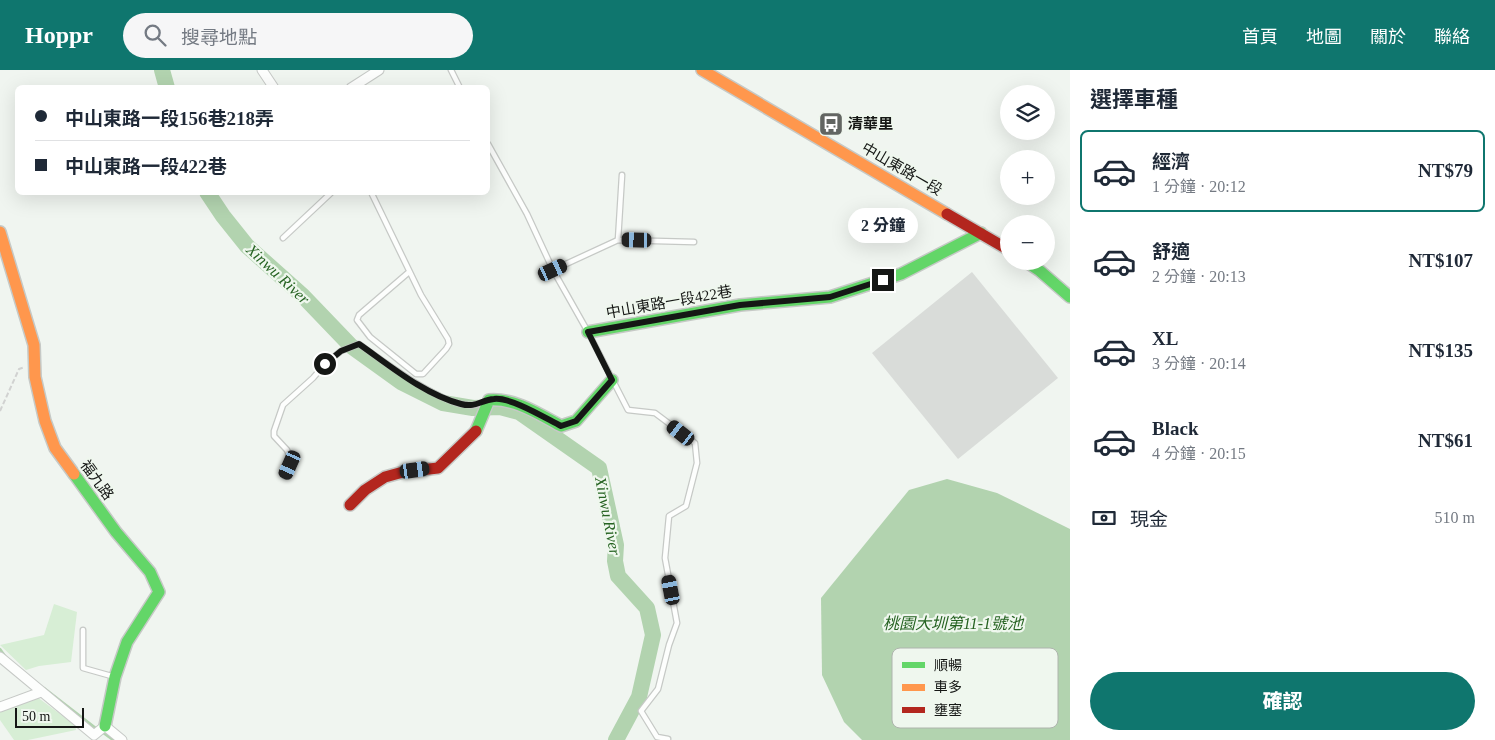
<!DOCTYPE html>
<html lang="zh-TW">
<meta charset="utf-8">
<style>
body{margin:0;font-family:"Times New Roman","Noto Sans TC",serif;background:#f6f6f7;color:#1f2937;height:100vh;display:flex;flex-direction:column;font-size:19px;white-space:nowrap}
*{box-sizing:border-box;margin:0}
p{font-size:16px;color:#747a83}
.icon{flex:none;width:28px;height:28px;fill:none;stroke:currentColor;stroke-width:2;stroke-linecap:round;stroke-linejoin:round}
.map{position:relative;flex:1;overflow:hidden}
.drawer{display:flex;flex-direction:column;background:#fff;width:425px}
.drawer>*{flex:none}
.guide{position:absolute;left:15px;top:15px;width:475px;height:110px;border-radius:8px;box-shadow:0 5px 20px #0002;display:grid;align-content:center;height:110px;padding:0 20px;background:#fff}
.controls{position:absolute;left:1000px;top:15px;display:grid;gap:10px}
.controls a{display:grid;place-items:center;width:55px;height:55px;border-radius:50%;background:#fff;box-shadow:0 5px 20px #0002;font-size:25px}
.scale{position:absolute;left:15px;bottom:12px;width:69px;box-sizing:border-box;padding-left:5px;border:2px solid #151715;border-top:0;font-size:14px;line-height:18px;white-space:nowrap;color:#151715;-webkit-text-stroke:4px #eff7ee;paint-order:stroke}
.end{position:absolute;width:22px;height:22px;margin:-11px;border:6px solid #151715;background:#fff;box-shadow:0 0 0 2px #fff}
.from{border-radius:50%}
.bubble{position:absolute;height:35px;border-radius:18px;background:#fff;box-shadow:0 5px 20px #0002;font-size:16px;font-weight:800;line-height:35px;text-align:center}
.car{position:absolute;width:15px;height:30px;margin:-15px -8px;border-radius:6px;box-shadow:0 0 4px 1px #0007;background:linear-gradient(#222 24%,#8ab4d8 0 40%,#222 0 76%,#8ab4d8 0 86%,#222 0)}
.guide b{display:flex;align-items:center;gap:18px;height:48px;font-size:19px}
.guide b+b{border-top:1px solid #e0e1e3}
.guide i{width:12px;height:12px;background:#1f2937}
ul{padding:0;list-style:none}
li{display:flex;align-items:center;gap:15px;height:82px;margin:0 10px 8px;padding:0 10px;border:2px solid transparent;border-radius:8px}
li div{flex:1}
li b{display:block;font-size:19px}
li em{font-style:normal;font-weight:800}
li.current{border-color:#0f766e}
li>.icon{width:45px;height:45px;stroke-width:1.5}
h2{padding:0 20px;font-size:22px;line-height:60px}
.pay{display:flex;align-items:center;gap:12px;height:55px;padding:0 20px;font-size:19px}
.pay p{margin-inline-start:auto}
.action{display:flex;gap:10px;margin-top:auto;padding:10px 20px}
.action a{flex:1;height:58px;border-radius:30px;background:#0f766e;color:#fff;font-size:20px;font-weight:800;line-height:58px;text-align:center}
header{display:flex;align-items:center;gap:30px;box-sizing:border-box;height:70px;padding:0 25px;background:#0f766e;color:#fff}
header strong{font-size:24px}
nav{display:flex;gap:28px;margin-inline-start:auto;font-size:18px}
.search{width:350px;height:45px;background:#f6f6f7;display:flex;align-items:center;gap:12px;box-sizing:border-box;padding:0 18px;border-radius:28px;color:#747a83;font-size:19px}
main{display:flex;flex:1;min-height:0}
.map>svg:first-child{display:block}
.green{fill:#d7eed5}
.water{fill:#b2d3af}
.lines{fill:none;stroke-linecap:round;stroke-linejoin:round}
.stream{stroke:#b2d3af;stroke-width:2.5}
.river{stroke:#b2d3af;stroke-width:16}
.building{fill:#d9dcd9}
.lane-casing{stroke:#c6c9c6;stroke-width:7}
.street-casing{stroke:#c6c9c6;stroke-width:11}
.fast-casing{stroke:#c6c9c6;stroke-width:14}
.slow-casing{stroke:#c6c9c6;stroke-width:14}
.jam-casing{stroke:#c6c9c6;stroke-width:14}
.path{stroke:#d1d2d1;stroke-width:2;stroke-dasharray:5 2.5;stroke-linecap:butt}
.lane{stroke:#fdfefd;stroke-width:4.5}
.street{stroke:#fdfefd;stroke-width:9}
.fast{stroke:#63d668;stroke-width:11}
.slow{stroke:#ff974d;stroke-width:11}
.jam{stroke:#b3261e;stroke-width:11}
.route{stroke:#151715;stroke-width:6}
.labels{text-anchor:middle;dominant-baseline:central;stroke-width:4.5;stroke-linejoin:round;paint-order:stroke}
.poi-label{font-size:15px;font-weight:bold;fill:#151715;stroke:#eff7ee;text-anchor:start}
.street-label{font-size:15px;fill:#151715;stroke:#eff7ee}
.water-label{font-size:16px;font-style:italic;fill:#266322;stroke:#eff7ee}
.key{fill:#eff7ee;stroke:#aeb4ad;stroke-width:1}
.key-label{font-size:14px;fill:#151715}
</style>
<header>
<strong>Hoppr</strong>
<div class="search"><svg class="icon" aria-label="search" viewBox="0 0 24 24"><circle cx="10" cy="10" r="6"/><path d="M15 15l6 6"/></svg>搜尋地點</div>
<nav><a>首頁</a><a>地圖</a><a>關於</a><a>聯絡</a></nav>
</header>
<main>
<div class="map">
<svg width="1070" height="670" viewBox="0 0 1070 670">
<rect width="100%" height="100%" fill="#f0f5f0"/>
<g class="green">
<polygon points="54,534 77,542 71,592 39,596 26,600 0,575 44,565"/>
<polygon points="33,624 75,655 76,660 28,670 14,670 0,650 0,635"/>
</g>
<polygon class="water" points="947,409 997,423 1070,459 1070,670 862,670 844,652 822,605 821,528 909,420"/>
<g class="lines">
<g class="stream">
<polyline points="0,579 5,586"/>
<polyline points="44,618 97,659"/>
<polyline points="102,662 113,670"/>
</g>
<g class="river">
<polyline points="162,0 167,18"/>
<polyline points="207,122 223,146 247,176 303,226 351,276 401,312 443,333 473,338 500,337 519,342 599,398 616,475 615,491 618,506 647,538 653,565 639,627 616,670"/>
</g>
</g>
<polygon class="building" points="972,202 1058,308 958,389 872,283"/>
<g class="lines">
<defs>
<g id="lane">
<polyline points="451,0 460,18"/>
<polyline points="488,74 527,144 553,200 588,262 628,340 655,343 695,373 697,393 686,436 669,446 665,488 677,553 669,575 658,619 641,641 657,667 668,669"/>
<polyline points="371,122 421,225 448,269 449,274 446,279 423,304 416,304 370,267 357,250 359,245 409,202"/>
<polyline points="283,168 332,122"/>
<polyline points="618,170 622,105"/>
<polyline points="553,200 618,170 694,172"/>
<path d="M285,406L290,395V387L287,380L274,366V361L283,335L313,308L325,294L341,281L359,274C383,291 441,335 469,335C476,336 481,333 487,331"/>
<polyline points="83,560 83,598 115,607"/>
</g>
<g id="street">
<polyline points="262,0 274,18"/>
<polyline points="351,18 379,0"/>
<polyline points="0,587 94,665 105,656 122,670"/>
<polyline points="0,637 41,622"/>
</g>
<g id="fast">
<polyline points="1025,191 1040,201 1070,227"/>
<polyline points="588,262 740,235 830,227 901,204 981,163"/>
<path d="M476,361L489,330C515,328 539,344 561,356L576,351L612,310"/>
<polyline points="74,404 116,462 150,502 159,522 127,572 115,607 105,656"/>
</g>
<g id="slow">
<polyline points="702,0 947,144"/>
<polyline points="0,162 34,275 35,307 45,351 55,378 74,404"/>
</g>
<g id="jam">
<polyline points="947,144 1009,180"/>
<polyline points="350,435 365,420 385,407 403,402 438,398 476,361"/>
</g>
</defs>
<use href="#lane" class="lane-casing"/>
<use href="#street" class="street-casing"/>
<use href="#fast" class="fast-casing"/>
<use href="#slow" class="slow-casing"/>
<use href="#jam" class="jam-casing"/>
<polyline class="path" points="0,341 19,299 25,297"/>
<use href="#lane" class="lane"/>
<use href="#street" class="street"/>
<use href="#fast" class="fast"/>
<use href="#slow" class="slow"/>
<use href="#jam" class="jam"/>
</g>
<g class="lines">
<path class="route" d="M325,294L341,281L359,274C389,295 425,325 461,334C476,338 481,330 494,329C511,327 545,348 561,356L576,351L612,310L588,262L740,235L830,227L883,210"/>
</g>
<defs>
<symbol id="bus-square" viewBox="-11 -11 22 22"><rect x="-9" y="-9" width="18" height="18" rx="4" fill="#626562" stroke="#eff7ee"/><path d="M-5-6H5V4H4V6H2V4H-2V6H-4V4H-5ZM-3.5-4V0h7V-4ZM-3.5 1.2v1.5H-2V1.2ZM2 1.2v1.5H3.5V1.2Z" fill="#fff"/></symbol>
</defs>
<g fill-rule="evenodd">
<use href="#bus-square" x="817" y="40" width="28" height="28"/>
</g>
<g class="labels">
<g class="poi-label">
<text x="848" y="54">清華里</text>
</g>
<g class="street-label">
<text transform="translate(902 99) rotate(30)">中山東路一段</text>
<text transform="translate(669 232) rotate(-10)">中山東路一段422巷</text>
<text transform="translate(97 410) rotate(54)">福九路</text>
</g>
<g class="water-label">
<text transform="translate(278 204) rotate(43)">Xinwu River</text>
<text transform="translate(608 446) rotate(79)">Xinwu River</text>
<text x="953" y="553">桃園大圳第11-1號池</text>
</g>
</g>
<rect x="892" y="578" width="166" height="80" rx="8" class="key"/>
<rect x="902" y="592" width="23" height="6" fill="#63d668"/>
<rect x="902" y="614" width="23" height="7" fill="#ff974d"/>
<rect x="902" y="637" width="23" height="6" fill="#b3261e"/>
<g class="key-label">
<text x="934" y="600">順暢</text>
<text x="934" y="622">車多</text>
<text x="934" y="645">壅塞</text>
</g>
</svg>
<div class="controls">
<a><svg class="icon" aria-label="layers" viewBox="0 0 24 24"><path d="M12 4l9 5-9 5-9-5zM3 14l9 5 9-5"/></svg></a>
<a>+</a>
<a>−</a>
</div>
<div class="scale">50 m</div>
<i class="end from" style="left:325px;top:294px"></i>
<i class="end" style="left:883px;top:210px"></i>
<div class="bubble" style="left:848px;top:138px;width:70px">2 分鐘</div>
<i class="car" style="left:637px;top:170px;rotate:271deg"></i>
<i class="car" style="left:553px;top:200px;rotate:65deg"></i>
<i class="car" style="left:681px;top:363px;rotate:308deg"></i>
<i class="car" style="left:290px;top:395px;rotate:204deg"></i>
<i class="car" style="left:415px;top:400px;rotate:82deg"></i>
<i class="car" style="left:671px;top:520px;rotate:349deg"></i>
<div class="guide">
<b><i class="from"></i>中山東路一段156巷218弄</b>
<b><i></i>中山東路一段422巷</b>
</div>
</div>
<section class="drawer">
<h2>選擇車種</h2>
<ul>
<li class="current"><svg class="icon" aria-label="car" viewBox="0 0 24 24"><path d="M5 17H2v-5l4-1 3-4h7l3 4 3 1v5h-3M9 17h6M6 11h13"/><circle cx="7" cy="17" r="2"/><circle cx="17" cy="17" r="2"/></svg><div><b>經濟</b><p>1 分鐘 · 20:12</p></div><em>NT$79</em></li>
<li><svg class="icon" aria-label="car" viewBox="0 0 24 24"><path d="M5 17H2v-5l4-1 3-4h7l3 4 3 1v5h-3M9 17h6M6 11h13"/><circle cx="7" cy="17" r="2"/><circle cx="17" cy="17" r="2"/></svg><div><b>舒適</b><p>2 分鐘 · 20:13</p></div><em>NT$107</em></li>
<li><svg class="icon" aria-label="car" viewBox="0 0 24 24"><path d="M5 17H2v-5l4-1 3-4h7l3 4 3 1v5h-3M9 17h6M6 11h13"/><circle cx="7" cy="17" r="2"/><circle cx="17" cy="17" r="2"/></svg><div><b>XL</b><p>3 分鐘 · 20:14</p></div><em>NT$135</em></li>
<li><svg class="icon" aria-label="car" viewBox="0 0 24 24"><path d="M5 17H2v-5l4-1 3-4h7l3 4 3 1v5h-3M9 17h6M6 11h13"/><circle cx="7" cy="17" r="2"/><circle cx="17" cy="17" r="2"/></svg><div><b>Black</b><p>4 分鐘 · 20:15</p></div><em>NT$61</em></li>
</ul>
<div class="pay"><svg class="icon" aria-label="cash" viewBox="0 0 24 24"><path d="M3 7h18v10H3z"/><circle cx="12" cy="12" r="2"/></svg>現金<p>510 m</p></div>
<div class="action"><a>確認</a></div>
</section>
</main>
